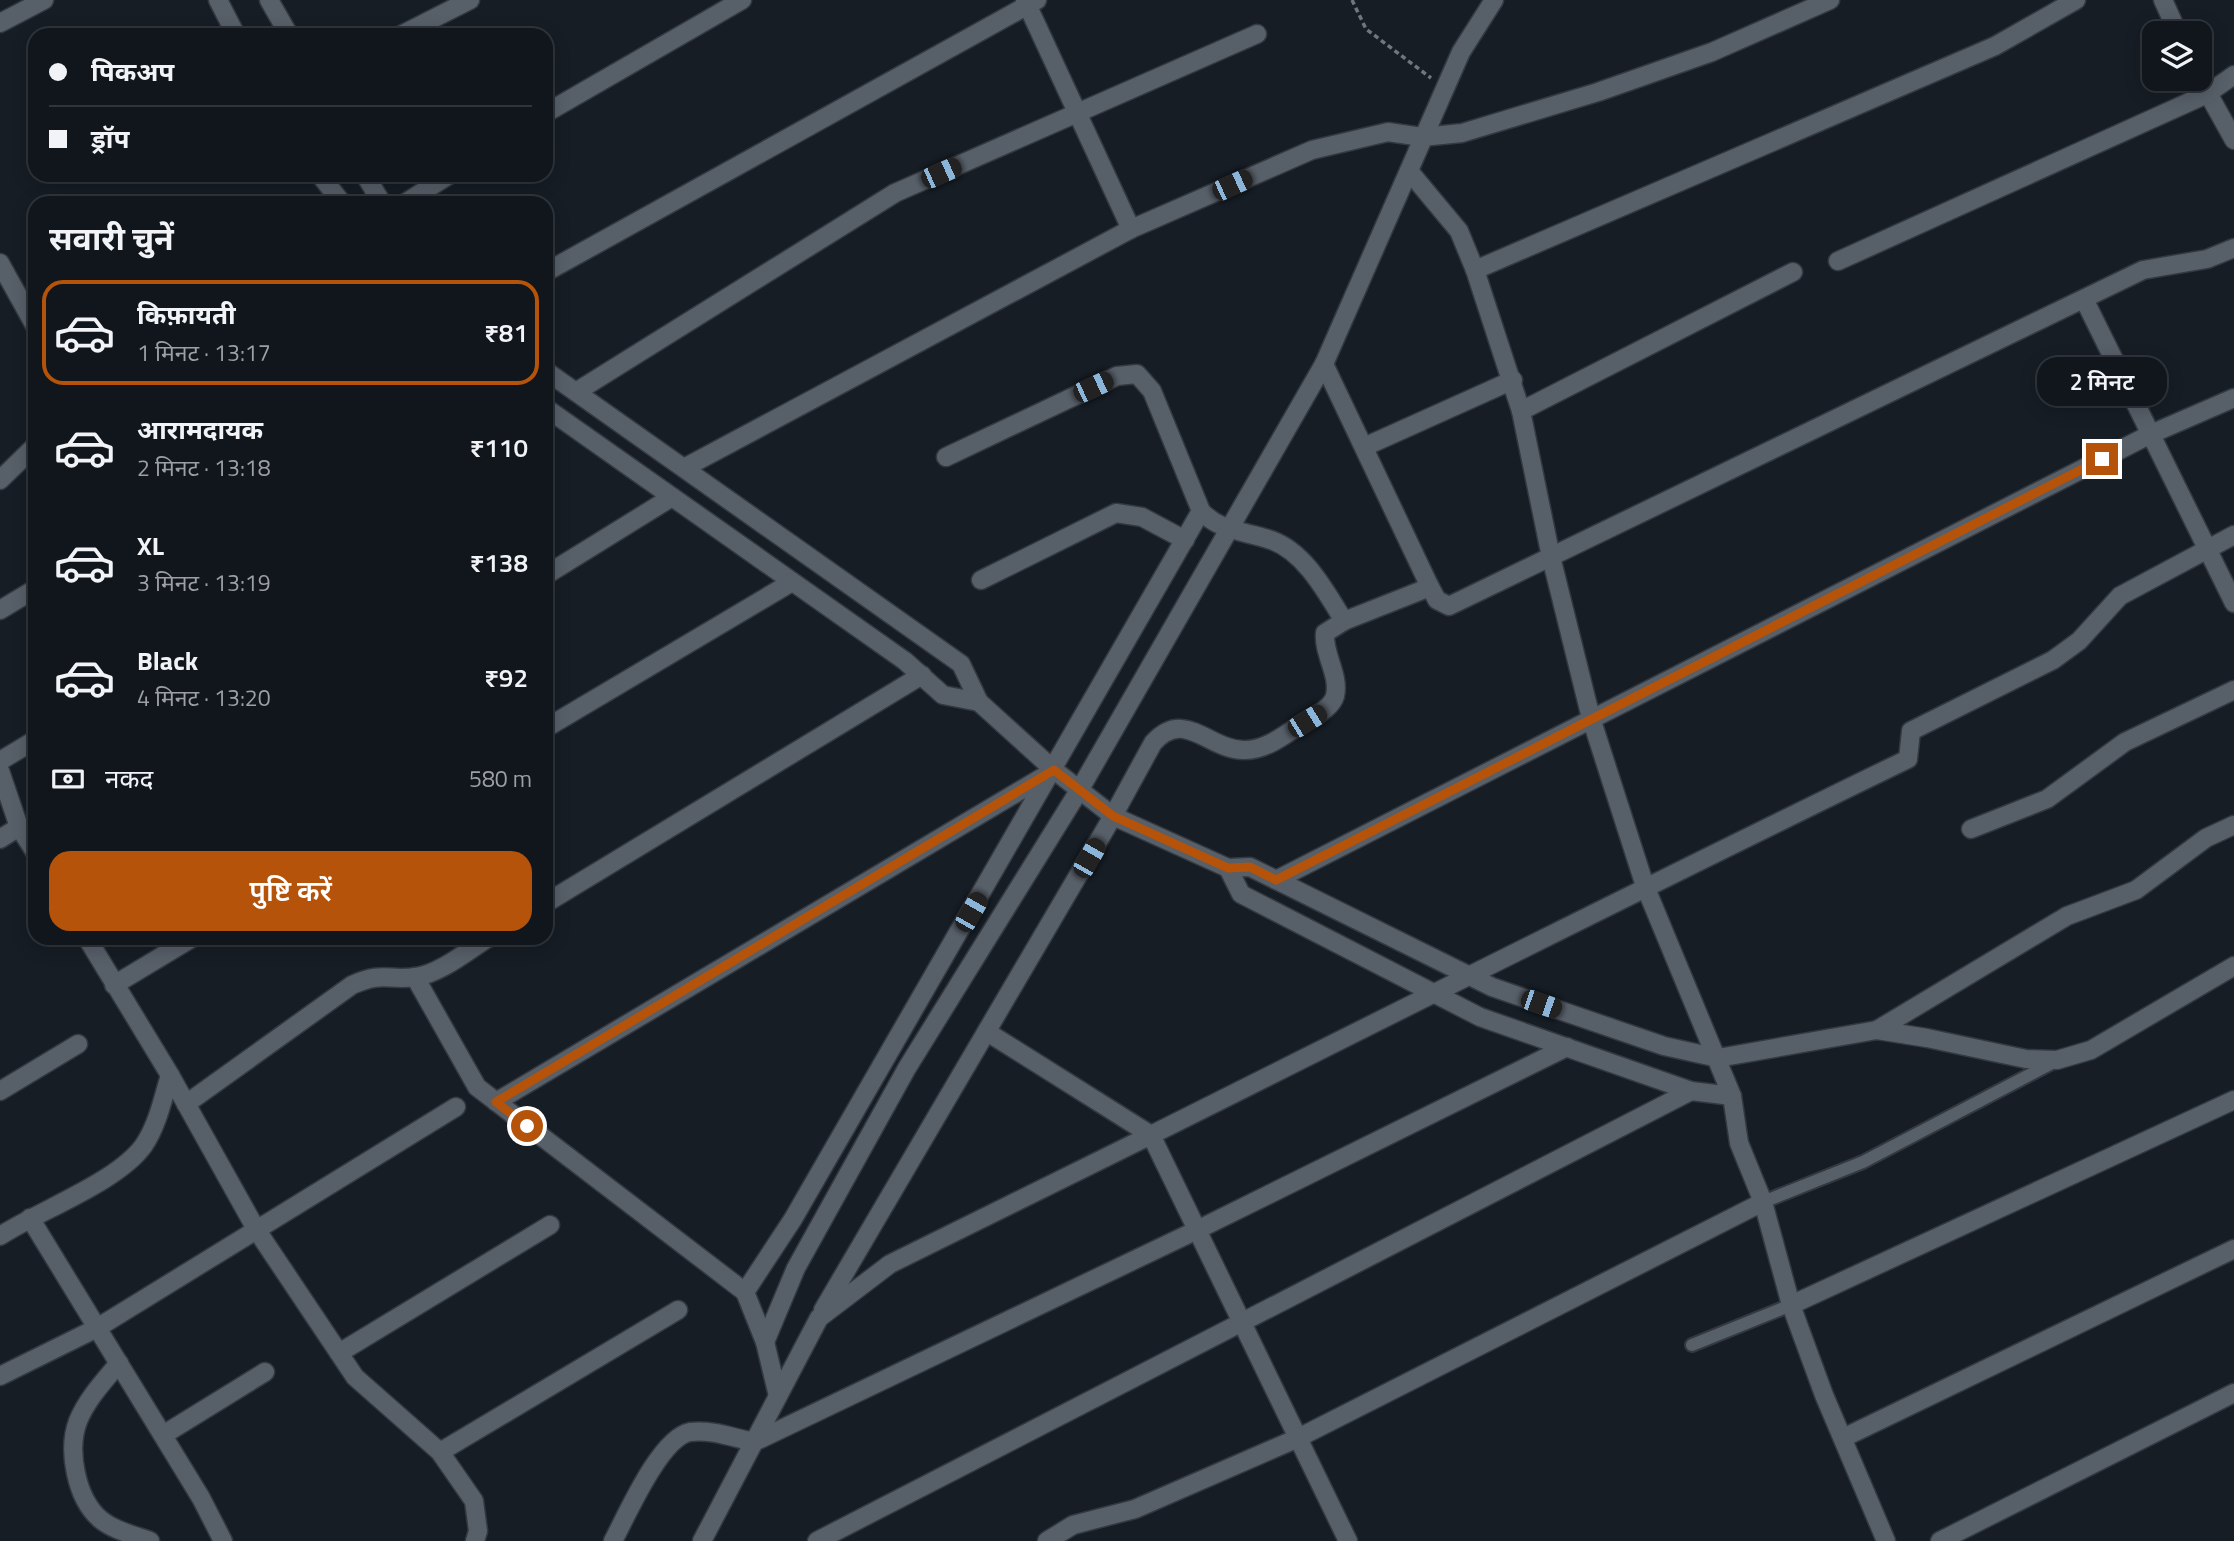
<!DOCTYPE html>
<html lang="hi">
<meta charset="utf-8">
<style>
body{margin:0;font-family:"Titillium Web","Noto Sans Devanagari",sans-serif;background:#1e2329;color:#f1f3f6;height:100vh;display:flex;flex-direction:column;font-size:26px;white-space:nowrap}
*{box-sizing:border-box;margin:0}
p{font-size:23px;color:#9c9fa3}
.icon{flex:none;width:38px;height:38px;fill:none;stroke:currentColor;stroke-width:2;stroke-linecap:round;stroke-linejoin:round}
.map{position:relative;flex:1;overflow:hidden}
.panel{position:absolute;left:28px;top:196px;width:525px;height:749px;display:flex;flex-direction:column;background:#10161c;border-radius:21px;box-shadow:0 4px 18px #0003,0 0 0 2px #30353b}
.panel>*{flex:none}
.guide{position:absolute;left:28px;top:28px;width:525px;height:154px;border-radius:21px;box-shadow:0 4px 18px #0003,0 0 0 2px #30353b;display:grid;align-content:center;height:154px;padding:0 21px;background:#10161c}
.buttons{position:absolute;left:2142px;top:21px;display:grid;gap:14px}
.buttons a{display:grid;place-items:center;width:70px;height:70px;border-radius:14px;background:#10161c;box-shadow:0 4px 18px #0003,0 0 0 2px #30353b;font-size:35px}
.end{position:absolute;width:32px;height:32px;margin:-16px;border:9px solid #b45309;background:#fff;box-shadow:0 0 0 4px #fff}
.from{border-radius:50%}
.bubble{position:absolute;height:49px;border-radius:21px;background:#10161c;box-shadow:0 4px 18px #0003,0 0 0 2px #30353b;font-size:23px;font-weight:600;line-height:49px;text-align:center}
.car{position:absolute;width:21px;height:42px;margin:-21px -10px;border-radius:9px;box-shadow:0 0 5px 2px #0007;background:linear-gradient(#222 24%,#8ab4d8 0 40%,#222 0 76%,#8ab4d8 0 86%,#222 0)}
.guide b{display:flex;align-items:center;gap:24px;height:66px;font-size:26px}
.guide b+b{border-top:2px solid #30353b}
.guide i{width:18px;height:18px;background:#f1f3f6}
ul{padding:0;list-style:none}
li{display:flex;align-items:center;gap:21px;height:105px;margin:0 14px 10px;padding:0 7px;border:4px solid transparent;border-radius:21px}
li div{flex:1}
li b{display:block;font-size:26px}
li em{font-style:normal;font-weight:600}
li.active{border-color:#b45309}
li>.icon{width:63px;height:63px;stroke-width:1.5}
h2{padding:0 21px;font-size:32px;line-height:84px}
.pay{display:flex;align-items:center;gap:18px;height:77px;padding:0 21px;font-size:26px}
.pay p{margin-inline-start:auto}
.action{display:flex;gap:14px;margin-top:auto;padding:14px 21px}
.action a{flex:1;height:80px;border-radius:21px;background:#b45309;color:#fff;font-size:28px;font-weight:600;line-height:80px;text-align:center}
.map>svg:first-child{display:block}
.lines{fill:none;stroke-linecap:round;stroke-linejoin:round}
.service-casing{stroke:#34383f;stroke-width:16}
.minor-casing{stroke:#34383f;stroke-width:21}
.path{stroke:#70767d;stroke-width:3.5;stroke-dasharray:5 3.5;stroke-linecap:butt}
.service{stroke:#575f69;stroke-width:12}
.minor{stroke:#575f69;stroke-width:18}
.route{stroke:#b45309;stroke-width:9}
</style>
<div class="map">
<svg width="2234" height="1541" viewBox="0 0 2234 1541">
<rect width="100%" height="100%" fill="#161d25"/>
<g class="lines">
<defs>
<g id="service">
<polyline points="1763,1202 1863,1162 2056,1061"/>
<polyline points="1692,1345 1791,1305"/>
</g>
<g id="minor">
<polyline points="218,0 236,35"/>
<polyline points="269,0 289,35"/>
<polyline points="1025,0 1131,229 1312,150 1388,132 1422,137 1462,133 1598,92 1712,52 1830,0"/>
<polyline points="2163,0 2178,33"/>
<polyline points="0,23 44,0"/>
<polyline points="401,35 470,0"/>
<polyline points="2200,79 2234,140"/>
<polyline points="546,113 742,0"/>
<polyline points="1409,171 1459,231 1475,270 1521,411 1551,557 1591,718 1645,886 1732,1096 1739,1143 1763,1202 1791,1305 1824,1395 1886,1541"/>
<polyline points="320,175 342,203"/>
<polyline points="365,175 382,203"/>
<polyline points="405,203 449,175"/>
<polyline points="1838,261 2207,94 2234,75"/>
<polyline points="0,263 35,326"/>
<polyline points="1475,270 1995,46 2076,0"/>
<polyline points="546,272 1037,0"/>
<polyline points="2084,299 2234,603"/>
<polyline points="1324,364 1430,587 1437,600 1449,606 2143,270 2207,259 2234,248"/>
<polyline points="546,371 961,664 979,702 1054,770 1113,816 1228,868 1250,867 1492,987 1664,1046 1718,1058 1877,1030 1927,1038 2026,1059 2057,1060 2091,1050 2234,966"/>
<polyline points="576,392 895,193 1257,34"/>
<polyline points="546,408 905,661 943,695 979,702"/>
<polyline points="1521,411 1793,272"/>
<polyline points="1364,447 1513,380"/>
<path d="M946,457L1117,376L1137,374L1152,391L1201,511C1220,532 1246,531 1271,540C1305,552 1326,592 1344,621"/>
<polyline points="684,468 1131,229"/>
<polyline points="0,480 35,446"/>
<polyline points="546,575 672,497"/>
<polyline points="981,580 1116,513 1142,517 1185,540"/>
<polyline points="0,610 35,589"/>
<polyline points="546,728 792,582"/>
<polyline points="0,761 35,740"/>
<polyline points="0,771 19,827 35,852"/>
<polyline points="1971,829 2047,799 2125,742 2234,690"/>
<polyline points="0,839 19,827"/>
<polyline points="1228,868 1241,894 1480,1017 1691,1091 1732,1096"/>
<polyline points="1276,880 2151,434 2234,398"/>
<polyline points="546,903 922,675"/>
<polyline points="87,938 170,1075 256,1229 355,1377 440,1452 474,1501 478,1531 475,1541"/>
<polyline points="415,977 477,1087 745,1292"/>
<polyline points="114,985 192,938"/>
<polyline points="1877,1030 2067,916 2136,890 2206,838 2234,825"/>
<path d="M987,1032L1151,1135C1403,1009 1654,882 1908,759L1911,731L2053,660L2079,641L2120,596L2234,535"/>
<polyline points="0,1091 78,1044"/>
<polyline points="496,1102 1053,771"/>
<path d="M186,1104L352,985C384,971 387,981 416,977C441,973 467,951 488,938"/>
<polyline points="30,1218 201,1498 223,1541"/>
<path d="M0,1236C40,1210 118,1182 144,1145C158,1124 163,1098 170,1075"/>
<polyline points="1791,1305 2234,1100"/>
<path d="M823,1310L1113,816L1153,743C1185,707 1209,751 1245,750C1267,750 1285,734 1303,723C1314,716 1331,709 1335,696C1340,675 1323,654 1325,633L1344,621L1430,587"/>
<polyline points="765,1342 796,1268 907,1068 1080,789 1324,364 1461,52 1494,0"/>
<polyline points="339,1353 550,1225"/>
<path d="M119,1363C104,1381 87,1399 78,1421C67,1450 76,1498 100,1519C113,1530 133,1535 150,1541"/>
<polyline points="0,1376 97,1328 456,1107"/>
<polyline points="778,1396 765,1342 745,1292 793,1219 1201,511"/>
<polyline points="163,1435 265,1372"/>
<polyline points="1843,1438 2234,1249"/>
<polyline points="440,1452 678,1310"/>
<path d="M613,1541C627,1515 660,1438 690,1432C710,1429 734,1438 754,1442L1197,1230L1567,1047"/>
<polyline points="702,1541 819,1318 890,1264 1151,1135 1348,1541"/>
<polyline points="817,1541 1691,1091"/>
<polyline points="1047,1541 1073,1525 1135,1509 1298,1438 1763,1202"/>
<polyline points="1940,1541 2234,1393"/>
</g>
</defs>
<use href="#service" class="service-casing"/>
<use href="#minor" class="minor-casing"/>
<polyline class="path" points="1352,0 1366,29 1431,78"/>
<use href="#service" class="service"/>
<use href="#minor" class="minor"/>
</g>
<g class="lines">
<polyline class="route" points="527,1126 496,1102 1054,770 1113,816 1228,868 1250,867 1276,880 2102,459"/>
</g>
</svg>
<div class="buttons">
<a><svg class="icon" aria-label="layers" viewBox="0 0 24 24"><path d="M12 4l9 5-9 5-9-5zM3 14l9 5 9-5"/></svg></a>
</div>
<i class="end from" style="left:527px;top:1126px"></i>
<i class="end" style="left:2102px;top:459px"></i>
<div class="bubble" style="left:2037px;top:357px;width:130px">2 मिनट</div>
<i class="car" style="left:941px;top:173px;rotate:66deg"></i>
<i class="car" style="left:1232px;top:185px;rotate:65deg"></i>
<i class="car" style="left:1093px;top:387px;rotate:65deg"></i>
<i class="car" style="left:1307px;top:721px;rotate:58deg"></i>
<i class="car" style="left:1089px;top:858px;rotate:30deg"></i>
<i class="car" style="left:971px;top:912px;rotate:30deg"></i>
<i class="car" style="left:1541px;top:1004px;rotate:109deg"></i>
<div class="guide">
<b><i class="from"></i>पिकअप</b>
<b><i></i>ड्रॉप</b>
</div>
<section class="panel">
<h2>सवारी चुनें</h2>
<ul>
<li class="active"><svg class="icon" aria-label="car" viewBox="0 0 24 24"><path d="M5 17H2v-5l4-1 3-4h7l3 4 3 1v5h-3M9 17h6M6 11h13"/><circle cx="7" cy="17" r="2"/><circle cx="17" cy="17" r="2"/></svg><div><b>किफ़ायती</b><p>1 मिनट · 13:17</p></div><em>₹81</em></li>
<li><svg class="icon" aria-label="car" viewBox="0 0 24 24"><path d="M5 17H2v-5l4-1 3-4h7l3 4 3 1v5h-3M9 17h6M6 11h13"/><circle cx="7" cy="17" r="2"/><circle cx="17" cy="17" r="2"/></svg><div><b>आरामदायक</b><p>2 मिनट · 13:18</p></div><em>₹110</em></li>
<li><svg class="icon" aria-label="car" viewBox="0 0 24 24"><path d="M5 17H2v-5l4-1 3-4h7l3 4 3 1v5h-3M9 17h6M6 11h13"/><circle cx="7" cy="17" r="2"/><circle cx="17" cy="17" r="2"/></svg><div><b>XL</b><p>3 मिनट · 13:19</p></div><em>₹138</em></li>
<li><svg class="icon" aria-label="car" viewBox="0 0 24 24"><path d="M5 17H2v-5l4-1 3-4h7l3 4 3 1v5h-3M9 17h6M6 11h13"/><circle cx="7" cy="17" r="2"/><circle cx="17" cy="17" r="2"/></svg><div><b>Black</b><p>4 मिनट · 13:20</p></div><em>₹92</em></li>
</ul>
<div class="pay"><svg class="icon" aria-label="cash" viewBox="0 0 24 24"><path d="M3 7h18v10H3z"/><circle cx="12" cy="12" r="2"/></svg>नकद<p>580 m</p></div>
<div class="action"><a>पुष्टि करें</a></div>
</section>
</div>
